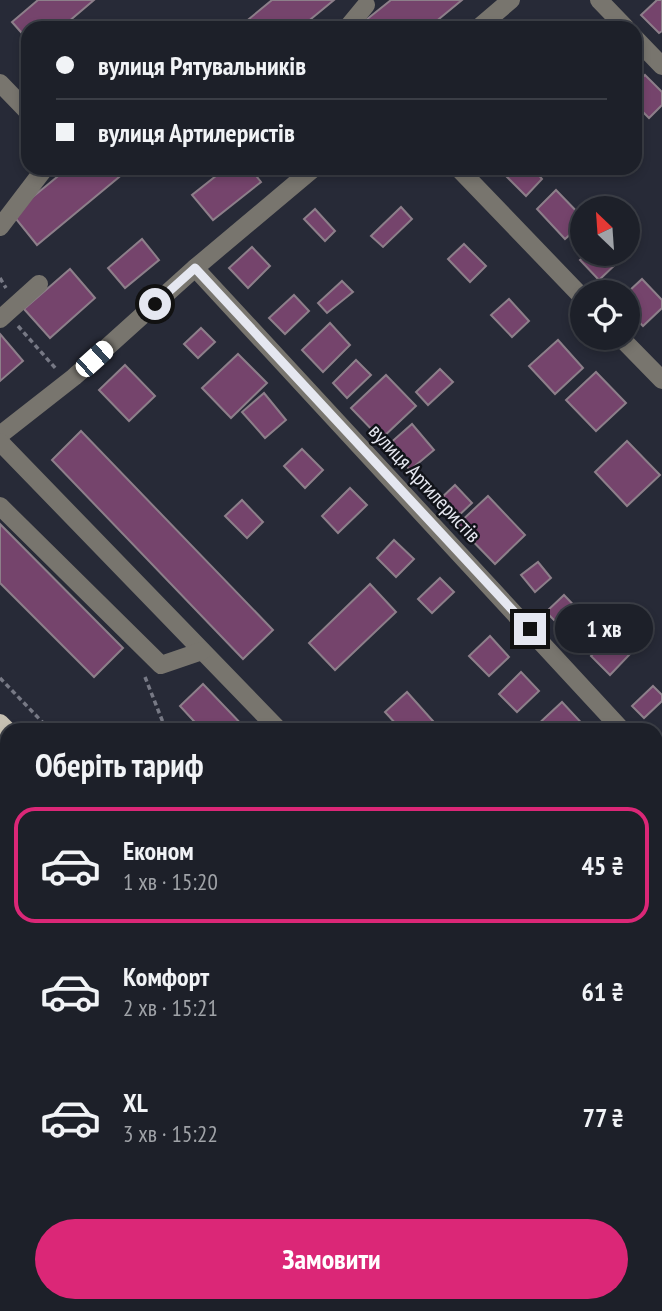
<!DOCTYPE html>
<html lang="uk">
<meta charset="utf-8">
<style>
body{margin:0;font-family:"PT Sans Narrow",sans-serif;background:#2a2d35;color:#f1f3f6;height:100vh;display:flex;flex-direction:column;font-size:26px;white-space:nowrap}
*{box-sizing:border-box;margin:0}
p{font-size:23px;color:#a0a3a8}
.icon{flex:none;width:38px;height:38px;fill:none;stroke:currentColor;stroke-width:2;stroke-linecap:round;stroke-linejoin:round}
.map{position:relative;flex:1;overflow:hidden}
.drawer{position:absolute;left:0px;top:723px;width:663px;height:590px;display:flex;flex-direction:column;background:#1d2029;border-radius:21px 21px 0 0;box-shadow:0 4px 10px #0003,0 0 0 2px #3b3e46}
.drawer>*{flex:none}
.banner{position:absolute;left:21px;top:21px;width:621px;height:154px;border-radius:21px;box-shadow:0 4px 10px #0003,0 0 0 2px #3b3e46;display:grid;align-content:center;height:154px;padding:0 35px;background:#1d2029}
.needle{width:46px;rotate:335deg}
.tools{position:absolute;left:570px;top:196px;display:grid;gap:14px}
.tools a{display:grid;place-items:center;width:70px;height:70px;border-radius:50%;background:#1d2029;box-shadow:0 4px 10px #0003,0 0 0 2px #3b3e46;font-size:35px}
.end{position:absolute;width:32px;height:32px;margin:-16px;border:9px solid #e5e7f0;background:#111;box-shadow:0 0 0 4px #111}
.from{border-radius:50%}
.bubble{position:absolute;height:49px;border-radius:24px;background:#1d2029;box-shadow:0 4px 10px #0003,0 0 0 2px #3b3e46;font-size:23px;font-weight:800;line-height:49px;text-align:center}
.car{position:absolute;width:21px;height:42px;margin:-21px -10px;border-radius:9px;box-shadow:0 0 5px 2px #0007;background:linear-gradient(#fff 24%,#345 0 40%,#fff 0 76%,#345 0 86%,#fff 0)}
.banner b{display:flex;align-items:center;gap:24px;height:66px;font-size:26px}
.banner b+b{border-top:2px solid #3b3e46}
.banner i{width:18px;height:18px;background:#f1f3f6}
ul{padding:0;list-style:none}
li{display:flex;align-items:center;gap:21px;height:116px;margin:0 14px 10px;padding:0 21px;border:4px solid transparent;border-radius:21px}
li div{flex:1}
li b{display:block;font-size:26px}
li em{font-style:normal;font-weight:800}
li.active{border-color:#db2777}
li>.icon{width:63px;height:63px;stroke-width:1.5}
h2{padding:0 35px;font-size:32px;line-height:84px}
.cta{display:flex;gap:14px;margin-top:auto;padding:14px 35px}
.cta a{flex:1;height:80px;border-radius:42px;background:#db2777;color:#fff;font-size:28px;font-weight:800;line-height:80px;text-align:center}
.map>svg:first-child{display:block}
.green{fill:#4d5836}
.building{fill:#75446c;stroke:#8d7f8a;stroke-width:2}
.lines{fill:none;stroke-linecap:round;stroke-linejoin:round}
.path{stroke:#777985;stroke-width:3.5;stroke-dasharray:5 3.5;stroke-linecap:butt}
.minor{stroke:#78756e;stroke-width:18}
.major{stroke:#c6c0b2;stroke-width:18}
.route{stroke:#e5e7f0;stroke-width:9}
.labels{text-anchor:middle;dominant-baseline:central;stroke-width:5;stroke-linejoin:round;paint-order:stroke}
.street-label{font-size:21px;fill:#e5e7f0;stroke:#111319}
</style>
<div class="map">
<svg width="662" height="1311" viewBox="0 0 662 1311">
<rect width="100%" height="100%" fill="#272a37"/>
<polygon class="green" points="120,1306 196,1306 191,1311 114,1311"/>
<g class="building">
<polygon points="38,0 94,0 61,28 28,28 28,40 12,22"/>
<polygon points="272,0 334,0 300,28 238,28"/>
<polygon points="391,0 462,0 428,28 356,28"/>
<polygon points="657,0 662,0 662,31 659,33 641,15"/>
<polygon points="645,75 662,92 662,105 649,118 635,104 635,84"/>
<polygon points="68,168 130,168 37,245 12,214"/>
<polygon points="226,168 250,168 261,182 213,220 192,195"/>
<polygon points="506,168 533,168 542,179 526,196 502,172"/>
<polygon points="556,190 583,218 583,223 565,239 537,209"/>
<polygon points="401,207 412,219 383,247 371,236"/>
<polygon points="315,209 335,231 325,241 304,219"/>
<polygon points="142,239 159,260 125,288 108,268"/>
<polygon points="464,244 486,266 470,282 448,259"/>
<polygon points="252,247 270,266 248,288 229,268"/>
<polygon points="586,254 610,254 618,262 599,280 580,260"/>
<polygon points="70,269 95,298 50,338 24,309"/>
<polygon points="642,279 662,300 662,308 643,326 628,311 628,292"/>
<polygon points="342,281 353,292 327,313 318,303"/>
<polygon points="294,295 309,311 285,334 269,318"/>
<polygon points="509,299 529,321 512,337 491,315"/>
<polygon points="330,323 350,345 323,372 302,350"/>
<polygon points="201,328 215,342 198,358 184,344"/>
<polygon points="0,334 23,361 0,381"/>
<polygon points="558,340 583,368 555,394 529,366"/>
<polygon points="238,354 267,383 231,418 202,388"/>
<polygon points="356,360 371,375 347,398 333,383"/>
<polygon points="125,365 155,396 129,421 99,390"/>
<polygon points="440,369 453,382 428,405 416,392"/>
<polygon points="596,372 626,403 596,431 566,400"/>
<polygon points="386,375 416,406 381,439 351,408"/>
<polygon points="264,393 286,420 265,438 242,412"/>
<polygon points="412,424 434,450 410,470 388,445"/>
<polygon points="81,431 273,630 243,659 52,460"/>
<polygon points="627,441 660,475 627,506 595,472"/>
<polygon points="302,449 323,470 305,488 284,466"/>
<polygon points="455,485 472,503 455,519 438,501"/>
<polygon points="350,488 367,505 338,533 322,516"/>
<polygon points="488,496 525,535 495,564 457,525"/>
<polygon points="242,500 263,522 247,538 225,516"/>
<polygon points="0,524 123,648 94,677 0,583"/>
<polygon points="394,540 414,559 396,577 377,558"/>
<polygon points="538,562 551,578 535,592 521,575"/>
<polygon points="440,578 454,592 432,613 418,599"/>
<polygon points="370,584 396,612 335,670 309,643"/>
<polygon points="564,595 586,618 569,635 546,612"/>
<polygon points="610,635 630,654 610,675 591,656"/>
<polygon points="490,636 509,657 489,676 469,656"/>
<polygon points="521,672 539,691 517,712 499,694"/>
<polygon points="203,684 247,730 202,730 180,706"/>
<polygon points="653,686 662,695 662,701 644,718 632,706"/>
<polygon points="407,692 441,730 389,730 396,724 385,712"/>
<polygon points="562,702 588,730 533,730 533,729"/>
<polygon points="658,830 662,833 662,856 657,861 656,831"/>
<polygon points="662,1271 662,1310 656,1303 656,1276"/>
<polygon points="7,1289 7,1306 27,1306 32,1311 0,1311 0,1296"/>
<polygon points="308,1306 402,1306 407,1311 313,1311"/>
</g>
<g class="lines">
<g class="path">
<polyline points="0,278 6,288"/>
<polyline points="18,326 57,370"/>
<polyline points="145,677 166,730"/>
<polyline points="0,678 50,730"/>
<polyline points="118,730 164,726"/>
<polyline points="0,763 7,770"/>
<polyline points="284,1306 288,1311"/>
<polyline points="616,1306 621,1311"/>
</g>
<g class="minor">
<polyline points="599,0 626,28"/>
<polyline points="347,28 366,5"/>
<polyline points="478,28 511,0"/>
<polyline points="635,38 662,66"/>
<polyline points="0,83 28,112"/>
<polyline points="458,168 583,298"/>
<polyline points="0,227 45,168"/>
<polyline points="195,268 622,730"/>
<polyline points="0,319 39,284"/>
<polyline points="621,338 662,380"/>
<polyline points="0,435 74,377 195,268 314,168"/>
<polyline points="0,442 279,730"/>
<polyline points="0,506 161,665 202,651"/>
<polyline points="656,766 662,773"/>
<polyline points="656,955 662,949"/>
<polyline points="0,1020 7,1015"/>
<polyline points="510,1311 517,1306"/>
</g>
<g class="major">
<polyline points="0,723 7,730"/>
<polyline points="557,1306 562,1311"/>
</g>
</g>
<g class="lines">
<polyline class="route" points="155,304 195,268 530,629"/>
</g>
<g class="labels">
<g class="street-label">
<text transform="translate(425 483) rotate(47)">вулиця Артилеристів</text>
</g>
</g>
</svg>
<div class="tools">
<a><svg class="needle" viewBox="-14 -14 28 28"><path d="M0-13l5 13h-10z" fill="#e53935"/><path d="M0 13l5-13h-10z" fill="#a0a3a8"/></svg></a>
<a><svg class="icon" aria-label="locate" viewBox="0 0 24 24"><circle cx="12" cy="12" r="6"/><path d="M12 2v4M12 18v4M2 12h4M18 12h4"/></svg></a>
</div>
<i class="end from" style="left:155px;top:304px"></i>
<i class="end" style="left:530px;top:629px"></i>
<div class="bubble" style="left:555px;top:604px;width:98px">1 хв</div>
<i class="car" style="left:94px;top:359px;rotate:48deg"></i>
<div class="banner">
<b><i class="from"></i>вулиця Рятувальників</b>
<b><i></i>вулиця Артилеристів</b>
</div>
<section class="drawer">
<h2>Оберіть тариф</h2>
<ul>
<li class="active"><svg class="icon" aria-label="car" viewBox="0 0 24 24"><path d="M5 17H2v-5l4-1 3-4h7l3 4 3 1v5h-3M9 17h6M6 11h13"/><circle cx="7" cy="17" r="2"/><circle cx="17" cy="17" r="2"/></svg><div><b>Економ</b><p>1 хв · 15:20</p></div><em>45 ₴</em></li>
<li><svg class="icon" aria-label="car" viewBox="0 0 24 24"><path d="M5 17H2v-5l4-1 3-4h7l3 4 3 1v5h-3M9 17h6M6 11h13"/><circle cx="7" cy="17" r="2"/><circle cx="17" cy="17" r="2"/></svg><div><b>Комфорт</b><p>2 хв · 15:21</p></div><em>61 ₴</em></li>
<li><svg class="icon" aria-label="car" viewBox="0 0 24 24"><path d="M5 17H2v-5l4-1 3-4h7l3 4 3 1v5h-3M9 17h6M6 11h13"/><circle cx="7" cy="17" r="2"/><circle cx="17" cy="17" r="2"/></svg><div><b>XL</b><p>3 хв · 15:22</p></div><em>77 ₴</em></li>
</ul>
<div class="cta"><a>Замовити</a></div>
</section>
</div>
